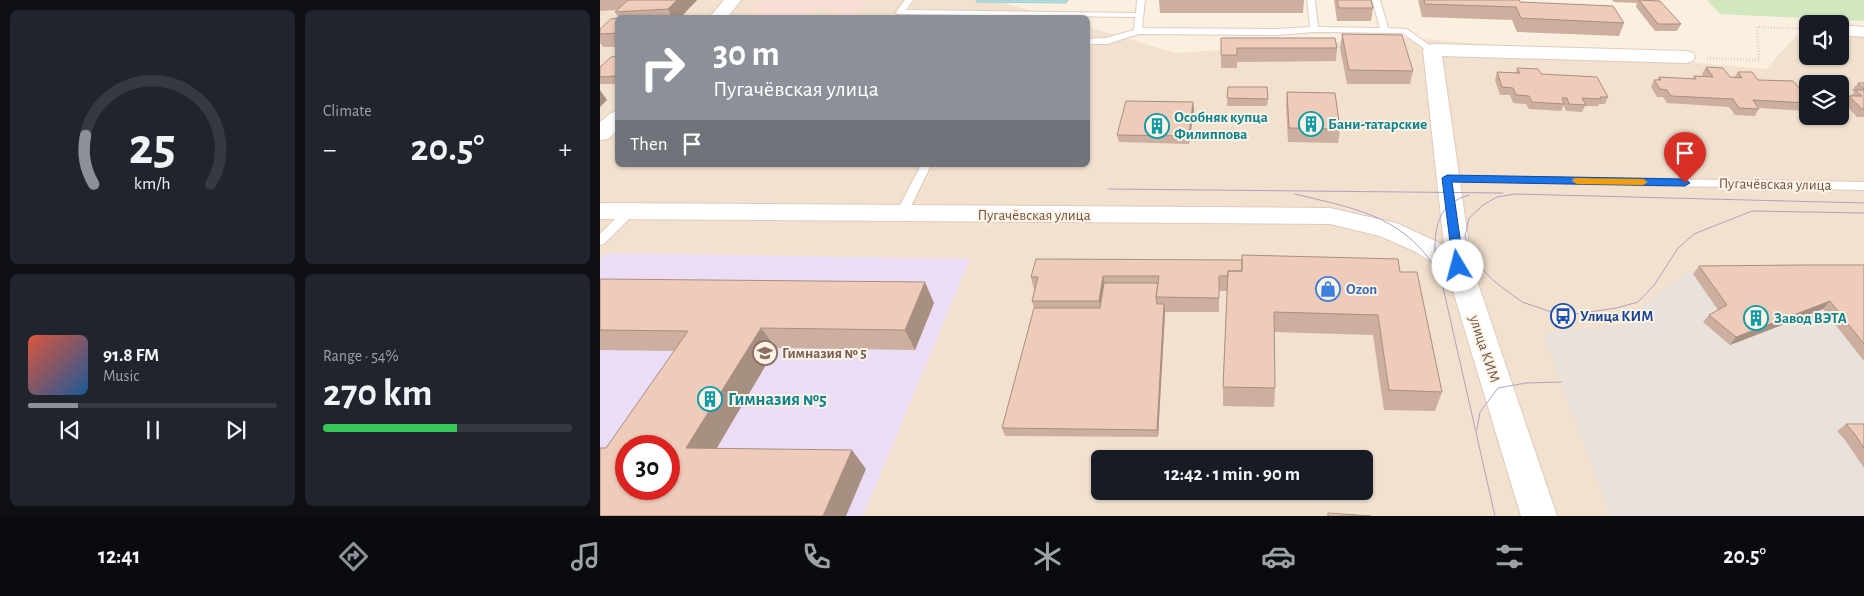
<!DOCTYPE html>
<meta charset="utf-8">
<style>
:root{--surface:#171b24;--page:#20242c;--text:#f1f3f6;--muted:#9ea1a6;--line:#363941;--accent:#8c9099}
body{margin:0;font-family:"Alegreya Sans",sans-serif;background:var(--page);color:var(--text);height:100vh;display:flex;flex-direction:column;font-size:19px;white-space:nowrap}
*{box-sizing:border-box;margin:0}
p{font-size:16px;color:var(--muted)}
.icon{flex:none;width:28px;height:28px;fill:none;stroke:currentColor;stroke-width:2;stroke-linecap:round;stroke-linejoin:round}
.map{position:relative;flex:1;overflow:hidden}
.panel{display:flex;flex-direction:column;gap:10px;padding:10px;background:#0d0f14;width:600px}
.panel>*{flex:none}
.top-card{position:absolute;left:15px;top:15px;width:475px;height:152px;border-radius:8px;box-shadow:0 1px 4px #0004;background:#8c9099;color:#fff;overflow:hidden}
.tools{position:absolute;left:1199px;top:15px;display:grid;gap:10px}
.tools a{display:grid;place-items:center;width:50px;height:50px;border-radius:8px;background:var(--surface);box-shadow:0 1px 4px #0004;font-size:25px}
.speed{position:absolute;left:15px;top:435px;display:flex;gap:10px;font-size:25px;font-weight:700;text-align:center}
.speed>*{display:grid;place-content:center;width:65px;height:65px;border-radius:50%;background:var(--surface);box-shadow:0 1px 4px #0004;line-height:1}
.speed .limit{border:8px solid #d22;background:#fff;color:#111}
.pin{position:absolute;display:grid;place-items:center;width:42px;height:42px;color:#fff;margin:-51px -21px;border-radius:50% 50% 50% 0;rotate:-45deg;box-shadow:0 0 5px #0007}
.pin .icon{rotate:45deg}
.me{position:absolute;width:55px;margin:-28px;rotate:352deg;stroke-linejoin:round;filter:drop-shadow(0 0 4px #0008)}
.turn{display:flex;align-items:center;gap:18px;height:105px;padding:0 15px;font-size:22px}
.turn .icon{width:65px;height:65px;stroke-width:2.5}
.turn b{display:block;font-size:35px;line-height:42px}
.then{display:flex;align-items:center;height:48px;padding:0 15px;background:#0003;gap:10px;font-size:19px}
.big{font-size:38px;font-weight:700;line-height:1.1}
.panel .card{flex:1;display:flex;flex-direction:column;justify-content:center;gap:8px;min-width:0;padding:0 18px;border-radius:8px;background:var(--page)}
.panel .dial{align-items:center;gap:0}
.dial svg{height:130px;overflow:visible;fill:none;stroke:var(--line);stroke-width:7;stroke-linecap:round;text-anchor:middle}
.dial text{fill:var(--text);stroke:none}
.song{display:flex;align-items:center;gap:15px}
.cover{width:60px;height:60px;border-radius:8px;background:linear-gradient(135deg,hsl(10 70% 55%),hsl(210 70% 35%))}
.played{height:5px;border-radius:2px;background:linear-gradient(90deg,var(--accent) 20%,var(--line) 20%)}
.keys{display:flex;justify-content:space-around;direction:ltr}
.heat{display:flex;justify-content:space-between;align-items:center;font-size:28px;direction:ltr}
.charge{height:8px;border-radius:4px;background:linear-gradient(90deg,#34c759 54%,var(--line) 0)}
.panel .tiles{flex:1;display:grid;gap:10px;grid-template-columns:repeat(2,1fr)}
.trip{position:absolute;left:491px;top:450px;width:282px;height:50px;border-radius:8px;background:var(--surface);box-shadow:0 1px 4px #0004;font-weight:700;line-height:50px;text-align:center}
.dock{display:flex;height:80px;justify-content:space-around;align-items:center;background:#090b0e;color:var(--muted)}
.dock .icon{width:35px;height:35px}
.dock .current{color:var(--accent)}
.dock b{font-size:22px;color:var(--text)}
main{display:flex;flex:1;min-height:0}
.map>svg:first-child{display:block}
</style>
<main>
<section class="panel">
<div class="tiles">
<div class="card dial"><svg viewBox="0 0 100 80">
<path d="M14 69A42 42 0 1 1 86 69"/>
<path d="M14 69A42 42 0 0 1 9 39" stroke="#8c9099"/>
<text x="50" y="56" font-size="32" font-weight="700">25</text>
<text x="50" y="72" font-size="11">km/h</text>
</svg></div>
<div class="card"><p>Climate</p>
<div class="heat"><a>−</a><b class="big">20.5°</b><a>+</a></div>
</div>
<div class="card">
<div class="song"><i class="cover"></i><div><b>91.8 FM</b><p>Music</p></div></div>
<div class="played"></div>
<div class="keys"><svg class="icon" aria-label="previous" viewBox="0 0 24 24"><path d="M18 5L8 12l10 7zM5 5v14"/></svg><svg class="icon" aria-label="pause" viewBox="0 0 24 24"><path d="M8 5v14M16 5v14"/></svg><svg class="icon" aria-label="next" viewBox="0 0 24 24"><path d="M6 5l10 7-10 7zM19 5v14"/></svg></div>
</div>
<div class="card"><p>Range · 54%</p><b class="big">270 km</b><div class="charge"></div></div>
</div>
</section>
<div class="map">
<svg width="1264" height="516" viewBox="0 0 1264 516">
<rect width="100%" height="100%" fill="#fbefe0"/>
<path fill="#f2e1cf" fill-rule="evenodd" d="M0 0H393L453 17 18 18V165H488V27L576 53 799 37 1166 69 1196 36 1207 35 1208 56H1240V34L1264 32V516H0ZM1208 84H1240V116H1208ZM26 446H69V489H26ZM500 459H765V491H500Z"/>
<path fill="#fbded4" d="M220 0H264L252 17H229L235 8H216L208 17H147L161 2Z"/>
<path fill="#e9e2dc" d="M1088 271H1264V516H1011L943 334 1019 325Z"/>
<path fill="#ecddf6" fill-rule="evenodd" d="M6 253 370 259 263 516H0V260ZM26 446H69V489H26Z"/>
<path fill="#d1e7c0" d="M1107 0H1264V21L1120 14Z"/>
<path fill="#b6dee2" stroke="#9dcdd4" d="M377 0H468L466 3 376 2Z"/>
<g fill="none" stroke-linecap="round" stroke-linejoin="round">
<defs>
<path id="lane" d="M305 0H313L306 10 536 13 537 0H545L542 28 677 29 710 27 707 0H715L718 27 780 28 772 0H780L788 28 807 29 836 50 829 52 802 33 714 32 677 35 539 34 507 44H488V39L506 38 534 30 535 17 297 14 296 12Z
M321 165H331L306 216H298L296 213Z
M847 176 1264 182V190L843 181 841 179Z
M30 207 34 208 36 211 34 214 4 244 0 245V234L26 208Z"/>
<path id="street" d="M124 0H141L127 18H109Z
M1240 25 1264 27V37L1240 35Z
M832 44 1086 51 1093 53 1095 57 1093 61 1086 63 842 56 872 266 957 516H921L847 271 814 251 780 236 730 224 0 219V203L730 208 796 223 844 245 823 50 825 46Z
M18 111V129L8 139 0 140V122L11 113Z"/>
</defs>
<use href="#lane" stroke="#decbbd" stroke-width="2"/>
<use href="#street" stroke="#decbbd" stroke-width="2"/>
<path stroke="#d3b09d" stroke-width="2.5" stroke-dasharray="0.5 2.5" stroke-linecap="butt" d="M1107 58 1159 60 1157 27 1208 29"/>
<use href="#lane" fill="#fff" fill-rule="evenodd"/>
<use href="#street" fill="#fff" fill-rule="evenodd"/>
<path stroke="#b1a1c2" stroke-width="1" d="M508 189 903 193
M695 194C751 208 800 214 834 266
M869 195C839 204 835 223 835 252L895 516
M1264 203 915 194 897 197 883 205 869 218 865 236 873 260 895 282 922 302 963 316 1016 308 1038 302 1055 284 1078 248 1094 234 1152 211 1264 213
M877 430 880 412 898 388 926 383 961 382"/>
</g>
<path fill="#cdaf9f" d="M0 0H97L80 18H19L15 12 17 10 0 11Z
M559 0H704L703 13H560Z
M734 0H771L773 8 771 21H737Z
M818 0H919L920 2 1024 23 1019 36 917 32 912 20 822 17Z
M1012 0H1048L1081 24 1077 31H1055L1036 7 1037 3 1014 2Z
M18 18V47H3L0 43V29Z
M742 34 813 71 810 84H747L740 48Z
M621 38 737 48 736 61 637 62V68H621Z
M18 56V84H0V67Z
M1106 67 1130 77 1134 78 1138 72 1208 98V110L1207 111 1159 108 1155 116 1135 115 1129 107 1067 103 1063 97H1057L1051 87 1054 80H1057L1059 77 1093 79 1094 76H1103L1102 74Z
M917 68 941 74 1008 97 1005 104H999L998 106H985L982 112 966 111 964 105 961 111 929 109 926 104 913 103 910 95H900L895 80 897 72 916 73Z
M1258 83H1264V117H1257L1244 103 1249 96H1251L1254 92 1252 90Z
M628 87 668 99 667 106H627Z
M687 92 740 129 738 143 688 142 686 106Z
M594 109 589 144 519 142 517 135Z
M1264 265V361L1223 309 1130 345 1103 322 1109 315 1118 310 1093 274 1099 266Z
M800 272 842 392 835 411 784 410 773 335 674 332 675 388 674 407 623 406V387L627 291H619V312H565L558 437 405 436 402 428 434 308 432 301 434 290 431 277Z
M0 279 334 303 315 350 176 348 117 448 266 469 6 448 75 351 0 350Z
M1246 424H1264V468L1245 440 1237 431Z"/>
<path fill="#a78f82" d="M77 0H97L80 18H72L68 9Z
M0 90 7 100 0 107Z
M593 102 594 109 589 144V136Z
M503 276 506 291 502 316 499 301Z
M325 282 334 303 315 350 305 330Z
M1230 301 1223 309 1130 345 1136 337Z
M564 304 565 312 558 437 557 430Z
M161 328 176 348 106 466 86 448Z
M252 450 266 469 246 516H223Z"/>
<path fill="#eeccb9" stroke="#a78f82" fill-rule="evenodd" d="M28 0H77L68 9 15 12Z
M737 0H771L773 8H739Z
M824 0H919L920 2 1013 6 1024 23 921 18 916 7 825 4Z
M1039 0 1060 1 1081 24H1058Z
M64 16 62 18H39Z
M18 18V33L0 34V29L11 19Z
M742 34 802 35 813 71 749 70Z
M621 38H735L737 48H637V55H621Z
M18 56V75L16 76 0 77V67L11 57Z
M1106 67 1123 68 1130 77 1142 78 1138 72H1152L1158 80 1193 81 1208 98V103L1153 100 1159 109 1139 108 1133 99 1071 96 1067 90 1060 89 1054 80H1061L1059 77 1096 79 1094 76 1113 77Z
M917 68 938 69 941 74 997 77 1008 97H1000L1001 99 982 98 986 105 969 104 967 98H962L964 104 932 102 929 96 916 95 913 88 902 87 897 72 920 73Z
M1258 83H1264V89Z
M628 87H667L668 99 627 98Z
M1255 90H1264V109H1262L1249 96H1262Z
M687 92 735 93 740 129 689 128Z
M526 101 593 102 589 136 517 135Z
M642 255 798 259 800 272H817L842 392 789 390 778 315 674 312 675 388 623 387 628 271H642Z
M436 259 642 260V271H628V276H619V298L556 297 559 276H503L499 301H432L438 277H431Z
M1202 265H1264V344L1230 301 1136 337 1109 315 1127 305 1099 266Z
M0 279 325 282 305 330 161 328 86 448 252 450 223 516H0V448H6L88 331 0 330ZM26 446H69V489H26Z
M504 283H558L556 297 557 304H564L557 430 402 428 434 308H500Z
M1246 424H1264V448L1254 433Z
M728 513 771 516H728Z"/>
<path fill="#1a73e8" stroke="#114b97" d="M847 175 1085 179 1090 183 1085 186 852 182 864 266 858 270 853 266 842 178Z"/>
<path fill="#f59e0b" d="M974 178 1043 179 1048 182 1043 185 977 184 972 181Z"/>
<defs>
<symbol id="building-ring" viewBox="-11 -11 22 22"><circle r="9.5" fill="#fef4e6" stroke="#0f9aa8" stroke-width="1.5"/><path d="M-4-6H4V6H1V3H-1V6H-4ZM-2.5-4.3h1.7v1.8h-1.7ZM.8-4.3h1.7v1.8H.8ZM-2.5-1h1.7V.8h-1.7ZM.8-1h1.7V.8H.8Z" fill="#0f9aa8"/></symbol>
<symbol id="shop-ring" viewBox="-11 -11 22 22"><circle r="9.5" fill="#fef4e6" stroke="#3f7fe0" stroke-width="1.5"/><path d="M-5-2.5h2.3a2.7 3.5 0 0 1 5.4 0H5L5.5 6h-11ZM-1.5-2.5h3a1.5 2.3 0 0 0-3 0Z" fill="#3f7fe0"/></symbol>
<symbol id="bus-ring" viewBox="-11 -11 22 22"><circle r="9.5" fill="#fef4e6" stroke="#1a4fb4" stroke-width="1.5"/><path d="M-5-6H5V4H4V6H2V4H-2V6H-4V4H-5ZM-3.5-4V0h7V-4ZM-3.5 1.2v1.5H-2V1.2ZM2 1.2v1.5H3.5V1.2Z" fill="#1a4fb4"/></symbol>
<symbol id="school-ring" viewBox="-11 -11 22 22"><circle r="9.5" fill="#fef4e6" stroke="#8d6e63" stroke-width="1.5"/><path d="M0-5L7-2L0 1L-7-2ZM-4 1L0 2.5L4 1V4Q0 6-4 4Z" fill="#8d6e63"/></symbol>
</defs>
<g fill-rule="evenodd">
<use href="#building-ring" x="697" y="110" width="28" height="28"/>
<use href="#building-ring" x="543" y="112" width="28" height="28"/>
<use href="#shop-ring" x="714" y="275" width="28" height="28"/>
<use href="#bus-ring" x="949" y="302" width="28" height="28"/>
<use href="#building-ring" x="1142" y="304" width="28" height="28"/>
<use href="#school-ring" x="151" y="339" width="28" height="28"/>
<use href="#building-ring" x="96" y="385" width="28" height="28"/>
</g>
<g text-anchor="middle" stroke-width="4" stroke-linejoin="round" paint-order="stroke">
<g font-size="15" font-weight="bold" fill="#0d838f" stroke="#fef4e6" text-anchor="start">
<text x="574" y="122">Особняк купца<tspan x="574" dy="17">Филиппова</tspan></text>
<text x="728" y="129">Бани-татарские</text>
<text x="1174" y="323">Завод ВЭТА</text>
</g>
<g font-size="15" fill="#705549" stroke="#fef4e6">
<text transform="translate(1175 184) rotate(1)" y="5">Пугачёвская улица</text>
<text x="434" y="220">Пугачёвская улица</text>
<text transform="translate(885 349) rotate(72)" y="5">улица КИМ</text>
</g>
<g font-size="15" font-weight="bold" fill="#366cbe" stroke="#fef4e6" text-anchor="start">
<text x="746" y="294">Ozon</text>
</g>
<g font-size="15" font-weight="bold" fill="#164399" stroke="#fef4e6" text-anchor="start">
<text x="980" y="321">Улица КИМ</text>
</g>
<g font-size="15" font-weight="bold" fill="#785e54" stroke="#fef4e6" text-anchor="start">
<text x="182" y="358">Гимназия № 5</text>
</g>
<g font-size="18" font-weight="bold" fill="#0d838f" stroke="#fef4e6" text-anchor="start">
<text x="128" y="405">Гимназия №5</text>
</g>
</g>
</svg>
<div class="tools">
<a><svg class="icon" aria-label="sound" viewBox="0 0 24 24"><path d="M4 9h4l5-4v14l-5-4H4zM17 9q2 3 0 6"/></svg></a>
<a><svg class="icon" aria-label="layers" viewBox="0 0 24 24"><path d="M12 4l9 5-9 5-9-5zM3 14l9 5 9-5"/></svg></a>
</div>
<div class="speed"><div class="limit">30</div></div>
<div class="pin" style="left:1085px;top:183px;background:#d93025"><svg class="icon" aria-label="arrive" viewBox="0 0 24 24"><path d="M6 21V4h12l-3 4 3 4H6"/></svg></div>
<svg class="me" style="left:858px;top:266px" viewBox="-20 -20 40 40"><circle r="19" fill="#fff"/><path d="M0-13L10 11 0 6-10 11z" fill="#1a73e8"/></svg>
<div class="trip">12:42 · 1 min · 90 m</div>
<div class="top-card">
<div class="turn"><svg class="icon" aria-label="right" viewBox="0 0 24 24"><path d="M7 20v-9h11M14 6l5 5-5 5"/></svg><div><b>30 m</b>Пугачёвская улица</div></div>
<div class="then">Then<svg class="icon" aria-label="arrive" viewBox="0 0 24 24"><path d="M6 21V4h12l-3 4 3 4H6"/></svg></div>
</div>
</div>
</main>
<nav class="dock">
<b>12:41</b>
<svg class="icon current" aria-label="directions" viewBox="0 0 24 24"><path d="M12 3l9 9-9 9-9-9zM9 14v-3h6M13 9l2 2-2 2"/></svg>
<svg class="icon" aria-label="music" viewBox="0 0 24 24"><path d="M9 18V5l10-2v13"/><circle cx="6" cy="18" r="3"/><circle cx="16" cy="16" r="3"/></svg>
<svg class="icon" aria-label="phone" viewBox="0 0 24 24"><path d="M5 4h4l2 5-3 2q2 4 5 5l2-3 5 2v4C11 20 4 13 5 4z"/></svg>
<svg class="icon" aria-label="climate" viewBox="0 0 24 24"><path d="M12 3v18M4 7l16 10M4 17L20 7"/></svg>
<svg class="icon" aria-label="car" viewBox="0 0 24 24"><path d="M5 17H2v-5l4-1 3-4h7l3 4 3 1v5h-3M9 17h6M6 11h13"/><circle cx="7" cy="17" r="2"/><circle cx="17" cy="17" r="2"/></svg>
<svg class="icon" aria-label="filters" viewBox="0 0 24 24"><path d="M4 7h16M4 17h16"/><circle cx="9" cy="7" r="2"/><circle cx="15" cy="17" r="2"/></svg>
<b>20.5°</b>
</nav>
